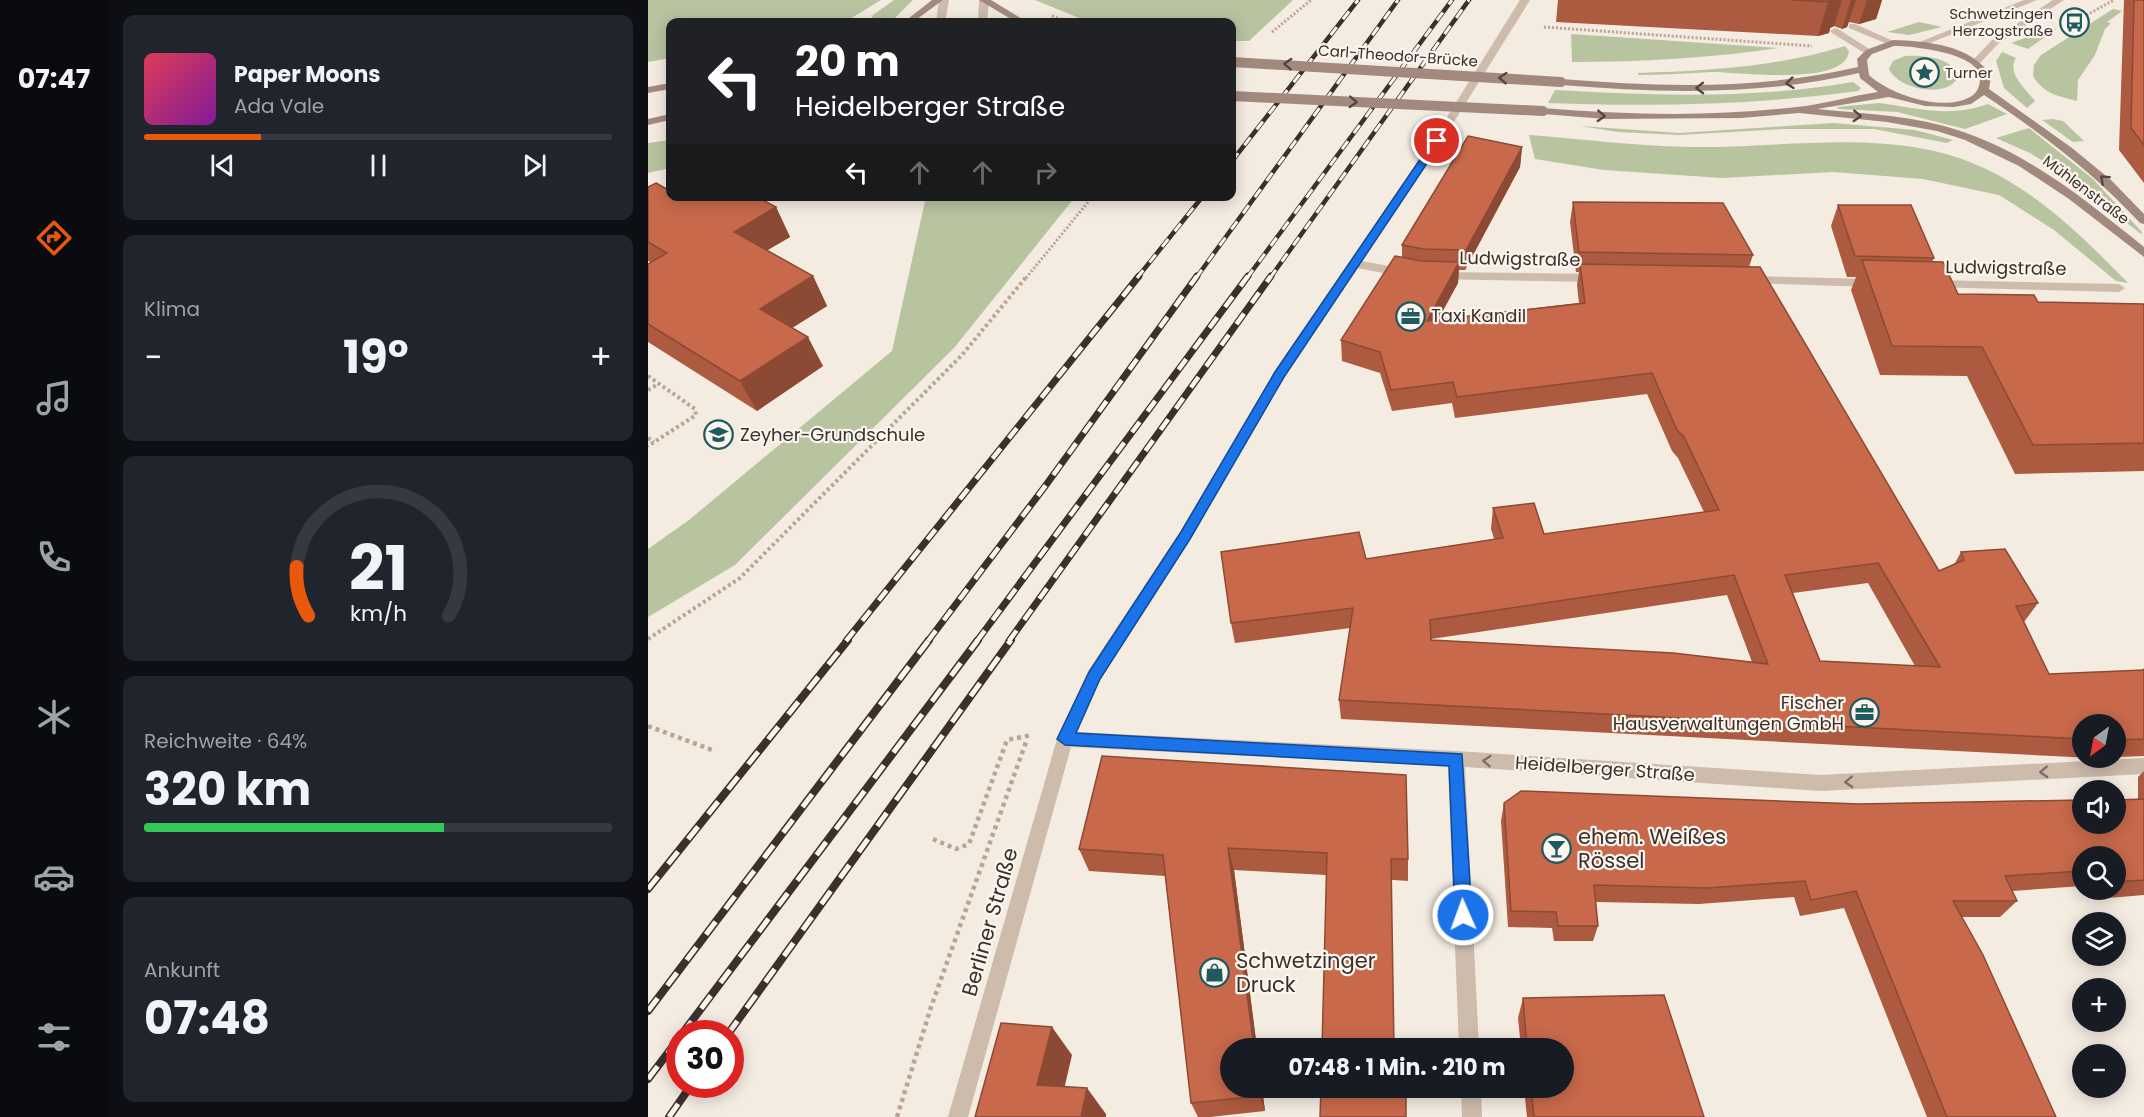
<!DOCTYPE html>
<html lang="de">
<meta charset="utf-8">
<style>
:root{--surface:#171b24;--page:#20242c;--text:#f1f3f6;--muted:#9ea1a6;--line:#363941;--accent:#ea580c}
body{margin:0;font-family:Poppins,sans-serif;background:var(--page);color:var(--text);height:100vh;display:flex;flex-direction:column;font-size:22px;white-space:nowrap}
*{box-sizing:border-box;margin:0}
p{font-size:20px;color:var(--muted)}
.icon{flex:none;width:33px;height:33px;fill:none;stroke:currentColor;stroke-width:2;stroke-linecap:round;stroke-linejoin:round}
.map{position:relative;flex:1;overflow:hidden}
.side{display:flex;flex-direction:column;gap:15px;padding:15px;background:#0d0f14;width:540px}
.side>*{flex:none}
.banner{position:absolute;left:18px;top:18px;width:570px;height:183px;border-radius:12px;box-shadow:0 3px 15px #0003;background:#202124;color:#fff;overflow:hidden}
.needle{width:39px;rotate:212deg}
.controls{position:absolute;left:1424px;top:714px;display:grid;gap:12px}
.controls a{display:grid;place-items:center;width:54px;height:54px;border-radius:50%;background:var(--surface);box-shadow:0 3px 15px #0003;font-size:30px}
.speed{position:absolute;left:18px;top:1020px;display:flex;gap:12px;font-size:30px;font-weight:700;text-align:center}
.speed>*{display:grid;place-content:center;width:78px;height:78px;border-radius:50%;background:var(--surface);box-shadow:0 3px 15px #0003;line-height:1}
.speed .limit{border:9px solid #d22;background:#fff;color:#111}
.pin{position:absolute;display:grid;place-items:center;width:51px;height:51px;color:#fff;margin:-26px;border:3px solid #fff;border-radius:50%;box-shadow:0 2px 6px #0007}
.me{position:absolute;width:66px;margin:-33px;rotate:358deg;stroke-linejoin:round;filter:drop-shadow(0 0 4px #0008)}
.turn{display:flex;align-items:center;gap:21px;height:126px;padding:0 30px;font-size:27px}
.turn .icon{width:78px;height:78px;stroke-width:2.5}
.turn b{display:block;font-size:42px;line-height:51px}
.lanes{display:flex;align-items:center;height:57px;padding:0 30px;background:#0003;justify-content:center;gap:30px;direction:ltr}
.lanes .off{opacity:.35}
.big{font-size:45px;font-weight:700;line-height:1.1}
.side .tile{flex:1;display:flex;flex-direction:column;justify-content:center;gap:9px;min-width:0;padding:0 21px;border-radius:12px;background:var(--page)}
.side .dial{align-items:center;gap:0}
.dial svg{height:156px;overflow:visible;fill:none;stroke:var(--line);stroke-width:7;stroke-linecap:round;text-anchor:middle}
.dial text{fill:var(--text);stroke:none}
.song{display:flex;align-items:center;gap:18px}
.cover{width:72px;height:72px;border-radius:9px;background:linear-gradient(135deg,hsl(350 70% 55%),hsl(290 70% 35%))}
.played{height:6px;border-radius:3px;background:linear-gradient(90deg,var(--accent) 25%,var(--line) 25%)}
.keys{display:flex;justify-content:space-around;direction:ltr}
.heat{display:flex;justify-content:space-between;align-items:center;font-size:33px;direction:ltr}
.charge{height:9px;border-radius:4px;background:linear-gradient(90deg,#34c759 64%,var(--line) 0)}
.trip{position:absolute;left:572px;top:1038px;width:354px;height:60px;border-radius:30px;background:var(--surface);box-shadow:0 3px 15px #0003;font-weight:700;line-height:60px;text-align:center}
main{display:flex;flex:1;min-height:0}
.tab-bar{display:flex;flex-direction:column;width:108px;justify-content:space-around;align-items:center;background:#090b0e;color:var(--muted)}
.tab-bar .icon{width:42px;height:42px}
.tab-bar .active{color:var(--accent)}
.tab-bar b{font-size:27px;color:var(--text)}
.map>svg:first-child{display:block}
</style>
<main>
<nav class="tab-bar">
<b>07:47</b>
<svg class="icon active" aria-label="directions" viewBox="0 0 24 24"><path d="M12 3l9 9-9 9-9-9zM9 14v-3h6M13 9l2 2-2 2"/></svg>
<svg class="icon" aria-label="music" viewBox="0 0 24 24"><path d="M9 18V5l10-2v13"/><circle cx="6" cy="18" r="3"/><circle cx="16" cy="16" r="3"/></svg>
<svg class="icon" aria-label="phone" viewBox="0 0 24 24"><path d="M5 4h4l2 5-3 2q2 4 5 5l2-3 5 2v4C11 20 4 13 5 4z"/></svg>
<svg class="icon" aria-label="climate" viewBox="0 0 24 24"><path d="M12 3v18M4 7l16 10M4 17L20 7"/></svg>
<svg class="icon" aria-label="car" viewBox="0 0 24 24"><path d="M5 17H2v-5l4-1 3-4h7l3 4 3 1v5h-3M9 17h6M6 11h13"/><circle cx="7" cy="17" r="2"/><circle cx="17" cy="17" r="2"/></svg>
<svg class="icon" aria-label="filters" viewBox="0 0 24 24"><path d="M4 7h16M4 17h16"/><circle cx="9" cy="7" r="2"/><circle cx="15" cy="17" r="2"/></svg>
</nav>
<section class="side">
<div class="tile">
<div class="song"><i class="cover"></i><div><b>Paper Moons</b><p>Ada Vale</p></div></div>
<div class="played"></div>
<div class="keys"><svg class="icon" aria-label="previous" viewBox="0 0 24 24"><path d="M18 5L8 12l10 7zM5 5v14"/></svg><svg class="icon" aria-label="pause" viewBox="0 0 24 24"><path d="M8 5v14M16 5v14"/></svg><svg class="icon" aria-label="next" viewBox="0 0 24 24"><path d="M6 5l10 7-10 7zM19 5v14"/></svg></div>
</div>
<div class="tile"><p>Klima</p>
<div class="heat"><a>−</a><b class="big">19°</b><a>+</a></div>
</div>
<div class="tile dial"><svg viewBox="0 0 100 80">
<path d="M14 69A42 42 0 1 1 86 69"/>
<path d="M14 69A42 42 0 0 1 8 44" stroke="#ea580c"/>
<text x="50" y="56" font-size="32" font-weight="700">21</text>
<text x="50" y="72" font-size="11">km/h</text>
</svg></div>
<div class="tile"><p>Reichweite · 64%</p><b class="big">320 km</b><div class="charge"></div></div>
<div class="tile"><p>Ankunft</p><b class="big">07:48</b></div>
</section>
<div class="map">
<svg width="1496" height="1117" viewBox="0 0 1496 1117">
<rect width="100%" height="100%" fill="#f4ebe1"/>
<path fill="#b8c4a0" d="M0 0H233L197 22H22V58L0 62Z
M246 0H265L243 22 223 21 225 15Z
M387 0H645L601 41H584V22H441Z
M1465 9 1474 11 1459 22 1463 23 1457 29 1447 55 1430 80 1429 101C1410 96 1396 94 1385 76L1386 65 1393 55Z
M1271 22 1294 27 1261 35 1239 32Z
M1404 28 1408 29 1380 49 1363 43Z
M923 34 1131 48C1062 58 994 62 924 62Z
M1197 46 1201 51C1198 87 1089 72 1064 72 1039 73 1015 75 990 75V73C1060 71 1129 67 1197 46Z
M1354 52 1368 58C1358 73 1378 89 1387 101L1379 108 1356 88 1348 61Z
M1257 56C1274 55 1307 57 1310 78 1297 99 1250 89 1241 69L1245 61Z
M1205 82 1213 88 1210 91C1107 105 1005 107 900 103L907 90C1006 96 1107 99 1205 82Z
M1231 103C1269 108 1302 118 1340 104L1359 114 1317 129 1249 112 1191 109 1189 107Z
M1405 119 1415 121 1436 141 1425 142 1394 120Z
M1186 123 1267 130 1305 140 1299 143 1226 129H1136L1031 135 970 132 932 126 1031 133Z
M1381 128 1445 179 1494 232 1493 234 1417 175 1382 153 1348 138Z
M881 135C934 139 988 146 1040 147 1138 149 1247 125 1338 169 1393 195 1438 240 1480 283L1468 281 1406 230 1351 195 1275 179 1185 172 1074 178 956 170 887 159Z
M22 140V168L0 173V143Z
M350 197H427L306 348 87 565 0 617V549L41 520 244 351 277 201 348 200Z"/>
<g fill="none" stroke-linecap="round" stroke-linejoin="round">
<path stroke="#b9a596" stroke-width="3" stroke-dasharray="2 2" stroke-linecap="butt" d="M404 16 420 22
M1435 17 1466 0
M896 27 1164 46
M624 32 663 0
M378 278 445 196"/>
<path stroke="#b9a596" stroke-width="4" stroke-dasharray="3 3" stroke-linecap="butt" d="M0 376 47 409 48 415 0 446
M0 390 10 384
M0 438 6 442
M0 639 92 578 314 355 379 276"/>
<path stroke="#b9a596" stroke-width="4.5" stroke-dasharray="4 4" stroke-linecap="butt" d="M0 726 67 751
M285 839 308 849 321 844 359 740 384 735
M249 1117 283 1007 378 742"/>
<path fill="#cdbbac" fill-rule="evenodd" d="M1201 24H1207L1250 43 1242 45 1201 28Z
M1187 28 1190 29 1226 52 1218 54 1184 33 1182 31Z"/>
<path fill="#cdbbac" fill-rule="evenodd" d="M872 0H882L794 141 714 261 757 269 763 273 757 277 709 268 636 377 542 540 452 680 429 732 808 751 1173 775 1496 758V774L1173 791 817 767 831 1048H811L800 766 423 747 320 1117H300L409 739 440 671 532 532 626 372 784 141Z
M790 272 949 274 955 278 949 282 786 279V273Z
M1102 276 1225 279 1231 283 1225 287 1098 283V277Z
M1285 280 1471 284 1477 288 1471 292 1281 287V281Z
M813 1088H833L834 1117H814Z"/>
<path fill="#cdbbac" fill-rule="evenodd" d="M291 0H301L297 22H288Z
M331 0H341L339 22H330Z
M1376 0H1389L1277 45 1269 43Z
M1405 0H1416L1350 44 1330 65H1324V61L1344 40Z"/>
<path fill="#a18a7d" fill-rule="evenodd" d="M284 0H295L265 22H256Z
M331 0H343L379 22H368Z
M1245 40C1279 41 1324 45 1343 76L1341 89 1424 148 1463 180 1496 214V224L1492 223C1446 173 1393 133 1336 95L1323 104 1306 107 1277 106 1241 97 1169 109C1210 113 1252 115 1292 125 1371 145 1434 197 1496 247V257L1421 199 1371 166 1317 140 1289 131 1239 122 1151 113 1093 118 958 119 895 114 890 111 895 108C979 115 1065 117 1149 107 1176 104 1203 96 1230 92L1212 78 1211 73C1112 96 1014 93 913 85L908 82 913 79C1013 87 1111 90 1210 67L1209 59 1218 50ZM1246 46C1265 46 1332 53 1332 78 1332 85 1330 91 1325 95 1299 114 1242 95 1221 75L1219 60 1224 54Z
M22 83V89L0 93V87Z
M22 114V120L0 125V119Z"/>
<defs>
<path id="rail-far2" d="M584 161 710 0
M489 278 555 196
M548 278 750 0
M599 278 804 0
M622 278 821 0"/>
<path id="rail-far1" d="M198 641 491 276
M280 641 398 485 549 276
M329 641 600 276
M361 641 623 276"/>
<path id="rail" d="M0 889 200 640
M0 1011 281 640
M34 1034 330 640
M80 1034 363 640
M0 1079 32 1037
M21 1117 44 1084"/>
</defs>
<use href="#rail-far2" stroke="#3b302b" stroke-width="4.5"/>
<use href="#rail-far1" stroke="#3b302b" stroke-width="7"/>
<use href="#rail" stroke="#3b302b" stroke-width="8"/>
<use href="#rail-far2" stroke="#fbf5ee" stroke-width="3" stroke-dasharray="10" stroke-linecap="butt"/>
<use href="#rail-far1" stroke="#fbf5ee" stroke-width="4.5" stroke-dasharray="13" stroke-linecap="butt"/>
<use href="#rail" stroke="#fbf5ee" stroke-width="5" stroke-dasharray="16" stroke-linecap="butt"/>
<path stroke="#a18a7d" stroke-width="10" d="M584 62 913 82
M584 96 895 111"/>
</g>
<path fill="#ac5a40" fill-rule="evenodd" d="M910 0H1234L1228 19 1211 24 1201 22 1199 27 1194 29 1186 26 1182 28 1181 33 1170 36 908 22Z
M1476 0H1496V183L1471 150Z
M874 147 872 167 817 270H811L810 283 790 319 931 303 929 285 931 272H928L922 222 925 202 1105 255 1101 267 1291 571 1306 565 1313 552 1390 603 1376 622 1401 674 1494 670 1496 668V756L1444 758 693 719 691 700 702 628 587 643 583 623 718 559 846 539 843 529 845 508 896 534 1056 512 1030 458 1024 451 999 394 807 418 804 403 744 411 732 373 694 361 693 340 754 257V245ZM1220 583 1267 666 1172 661 1145 593ZM1079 595 1104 662 783 640V639ZM1434 724H1467V758H1434Z
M0 187 22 196 128 207 142 237 119 250 165 276 179 306 144 328 175 366 109 411 0 342V264L3 262 0 261Z
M1190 205 1286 258 1284 262 1310 294 1390 302 1496 304V471L1367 474 1319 376 1232 375 1203 290 1208 277H1199L1183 226Z
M454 756 760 859V881L678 875 586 870 609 1048H582L614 1088 617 1111 562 1117H550L543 1103 517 876 441 871 431 849Z
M1496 771V895L1448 899 1443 890H1467V856H1434V886L1364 891 1369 901 1352 917H1314L1408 1117H1279L1196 908 1152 916 1146 897 1051 904 948 902 950 926 945 941H906L904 928 860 927 853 821 856 803 1211 804 1490 800V777Z
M875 998 1056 1117H879L876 1088H915V1048H873L870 1018Z"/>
<path fill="#8c4a34" d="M1186 0H1194L1186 26 1182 28 1181 33 1170 36 1180 2Z
M1203 0H1208L1199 27 1194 29Z
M1219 0H1234L1228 19 1211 24Z
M874 147 872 167 817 270 818 250Z
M128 207 142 237 101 261 86 232Z
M811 262 810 283 778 342 779 321Z
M165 276 179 306 128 338 112 309Z
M160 337 175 366 109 411 92 381Z
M580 848 586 870 609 1048H606Z
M404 1027 424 1055 411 1111 389 1085Z
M439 1088 458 1114V1117H433Z
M611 1088H614L617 1111 612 1096Z"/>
<path fill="#c8694b" stroke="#8c4a34" stroke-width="1.5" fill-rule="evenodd" d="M1144 0H1186L1180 2Z
M1486 0H1496V145L1483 128Z
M820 136 874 147 818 250 775 249 754 245Z
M8 183 22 191V196H107L128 207 86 232 165 276 112 309 160 337 92 381 0 324V264L19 253 0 242V187Z
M925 202 1075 203 1105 255 931 252Z
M1190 205H1263L1286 258 1207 256Z
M747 256 774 261 811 262 779 321 937 303 932 264 1112 267 1291 571 1316 560 1313 552 1357 549 1390 603 1368 606 1401 674 1496 670V739L1467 740V724H1434V739L691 700 705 608 583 623 573 552 711 532 718 559 855 538 845 508 886 503 896 534 1071 510 1036 437 1029 430 1004 373 809 397 805 382 743 390 732 352 693 340ZM1230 563 1292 667 1172 661 1137 575ZM1086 575 1120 664 1025 653 783 640 782 620Z
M1214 260 1295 262 1310 294 1386 295 1390 302 1496 304V443L1385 445 1334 347 1244 346Z
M454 756 758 775 760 859H743L746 1048H674L679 853 580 848 606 1048H582V1088H611L612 1096 543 1103 515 855 431 849Z
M873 791 1211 804 1434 800V824H1467V800L1496 799V880L1467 882V856H1434V871L1357 876 1369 901H1305L1335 955 1408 1117H1299L1208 891 1163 900 1157 881 1059 888 946 885 950 926H910L908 912 863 911 856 803Z
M1016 995 1056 1117H886L883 1088H915V1048H879L875 998Z
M353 1023 404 1027 389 1085 439 1088 433 1117H327Z
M673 1088H758V1117H672Z"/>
<defs><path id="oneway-chevron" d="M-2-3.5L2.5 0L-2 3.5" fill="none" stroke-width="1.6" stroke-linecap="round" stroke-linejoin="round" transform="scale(1.5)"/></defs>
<g stroke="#544640">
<use href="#oneway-chevron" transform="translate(640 64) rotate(-177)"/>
<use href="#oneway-chevron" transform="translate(855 78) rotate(-176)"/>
<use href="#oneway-chevron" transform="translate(1142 83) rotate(174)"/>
<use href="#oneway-chevron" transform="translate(1052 88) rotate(179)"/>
<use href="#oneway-chevron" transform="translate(705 102) rotate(3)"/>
<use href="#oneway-chevron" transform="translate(953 116) rotate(3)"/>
<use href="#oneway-chevron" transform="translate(1209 116) rotate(3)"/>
<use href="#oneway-chevron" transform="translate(1456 179) rotate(-138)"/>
</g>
<g stroke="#7d6f65">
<use href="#oneway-chevron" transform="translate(839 761) rotate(-176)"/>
<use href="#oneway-chevron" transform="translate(1396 772) rotate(177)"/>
<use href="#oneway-chevron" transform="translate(1201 782) rotate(177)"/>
</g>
<path fill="#1a73e8" stroke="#114b97" stroke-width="1.5" d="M789 138 794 141 636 377 542 539 452 679 428 733 814 754 824 915 821 921 815 923 809 921 807 915 801 766 417 745 409 739 441 672 533 532 627 372 786 139Z"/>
<defs>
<symbol id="bus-ring" viewBox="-11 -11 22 22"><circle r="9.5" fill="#fbf5ee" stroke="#1f5a5e" stroke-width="1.5"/><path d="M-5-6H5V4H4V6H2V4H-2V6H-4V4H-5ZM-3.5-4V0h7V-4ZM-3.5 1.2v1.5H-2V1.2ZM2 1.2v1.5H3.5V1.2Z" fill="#1f5a5e"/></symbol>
<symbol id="sight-ring" viewBox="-11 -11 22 22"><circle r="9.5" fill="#fbf5ee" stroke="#1f5a5e" stroke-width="1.5"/><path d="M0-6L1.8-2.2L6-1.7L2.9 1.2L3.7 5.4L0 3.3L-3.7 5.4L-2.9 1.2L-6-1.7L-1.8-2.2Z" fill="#1f5a5e"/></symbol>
<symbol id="office-ring" viewBox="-11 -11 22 22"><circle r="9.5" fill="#fbf5ee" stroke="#1f5a5e" stroke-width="1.5"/><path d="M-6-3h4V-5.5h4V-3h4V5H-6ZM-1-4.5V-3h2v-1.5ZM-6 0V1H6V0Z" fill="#1f5a5e"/></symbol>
<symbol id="school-ring" viewBox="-11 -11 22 22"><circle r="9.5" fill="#fbf5ee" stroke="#1f5a5e" stroke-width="1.5"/><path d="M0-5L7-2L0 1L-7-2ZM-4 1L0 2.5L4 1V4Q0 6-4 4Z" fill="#1f5a5e"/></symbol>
<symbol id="bar-ring" viewBox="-11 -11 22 22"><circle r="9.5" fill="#fbf5ee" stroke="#1f5a5e" stroke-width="1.5"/><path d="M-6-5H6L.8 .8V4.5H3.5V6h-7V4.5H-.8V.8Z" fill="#1f5a5e"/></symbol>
<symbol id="shop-ring" viewBox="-11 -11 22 22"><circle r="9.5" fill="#fbf5ee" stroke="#1f5a5e" stroke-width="1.5"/><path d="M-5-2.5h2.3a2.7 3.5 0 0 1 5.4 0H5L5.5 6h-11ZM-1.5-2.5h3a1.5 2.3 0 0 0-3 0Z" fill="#1f5a5e"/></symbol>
</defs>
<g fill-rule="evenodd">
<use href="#bus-ring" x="1410" y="6" width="33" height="33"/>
<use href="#sight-ring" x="1260" y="56" width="33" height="33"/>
<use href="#office-ring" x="746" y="300" width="33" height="33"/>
<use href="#school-ring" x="54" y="418" width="33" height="33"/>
<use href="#office-ring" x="1200" y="696" width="33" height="33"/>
<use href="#bar-ring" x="892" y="832" width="33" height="33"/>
<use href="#shop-ring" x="550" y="956" width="33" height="33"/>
</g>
<g text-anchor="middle" stroke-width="4.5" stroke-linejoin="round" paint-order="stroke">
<g font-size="15" fill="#3b302b" stroke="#fbf5ee" text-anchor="end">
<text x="1405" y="19">Schwetzingen<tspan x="1405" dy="17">Herzogstraße</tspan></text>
<text x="1297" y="78" text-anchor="start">Turner</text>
</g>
<g font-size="15" fill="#3b302b" stroke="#fbf5ee">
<text transform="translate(750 56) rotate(4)" y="5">Carl-Theodor-Brücke</text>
<text transform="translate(1438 190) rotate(37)" y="5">Mühlenstraße</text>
</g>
<g font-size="18" fill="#3b302b" stroke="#fbf5ee">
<text transform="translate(872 259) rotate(1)" y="6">Ludwigstraße</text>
<text transform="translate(1358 268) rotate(1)" y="6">Ludwigstraße</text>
<text transform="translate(957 769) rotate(4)" y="6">Heidelberger Straße</text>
</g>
<g font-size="18" fill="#3b302b" stroke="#fbf5ee" text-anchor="start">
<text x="783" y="322">Taxi Kandil</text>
<text x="92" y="441">Zeyher-Grundschule</text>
<text x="1196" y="709" text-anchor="end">Fischer<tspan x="1196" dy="21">Hausverwaltungen GmbH</tspan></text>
</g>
<g font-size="21" fill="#3b302b" stroke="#fbf5ee" text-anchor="start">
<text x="930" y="844">ehem. Weißes<tspan x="930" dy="24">Rössel</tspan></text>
<text x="588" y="968">Schwetzinger<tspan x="588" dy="24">Druck</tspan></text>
</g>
<g font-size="21" fill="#3b302b" stroke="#fbf5ee">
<text transform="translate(342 922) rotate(-74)" y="7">Berliner Straße</text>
</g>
</g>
</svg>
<div class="controls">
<a><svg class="needle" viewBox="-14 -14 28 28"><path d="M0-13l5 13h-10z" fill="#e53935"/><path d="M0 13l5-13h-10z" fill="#9ea1a6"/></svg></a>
<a><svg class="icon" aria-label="sound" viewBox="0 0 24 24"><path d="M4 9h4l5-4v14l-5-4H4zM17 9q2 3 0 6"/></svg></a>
<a><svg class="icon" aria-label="search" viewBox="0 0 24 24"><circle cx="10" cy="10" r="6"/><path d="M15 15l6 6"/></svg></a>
<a><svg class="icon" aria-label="layers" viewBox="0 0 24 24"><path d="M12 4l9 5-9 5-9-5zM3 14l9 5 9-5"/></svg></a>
<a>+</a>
<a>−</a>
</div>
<div class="speed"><div class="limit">30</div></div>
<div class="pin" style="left:789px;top:141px;background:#d93025"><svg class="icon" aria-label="arrive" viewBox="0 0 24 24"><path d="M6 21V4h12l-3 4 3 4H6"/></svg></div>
<svg class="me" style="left:815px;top:915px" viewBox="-20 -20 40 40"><circle r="17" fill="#1a73e8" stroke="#fff" stroke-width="3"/><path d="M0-11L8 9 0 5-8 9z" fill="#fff"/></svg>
<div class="trip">07:48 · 1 Min. · 210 m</div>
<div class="banner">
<div class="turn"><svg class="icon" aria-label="left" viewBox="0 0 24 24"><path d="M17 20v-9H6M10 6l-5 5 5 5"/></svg><div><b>20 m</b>Heidelberger Straße</div></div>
<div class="lanes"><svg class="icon" aria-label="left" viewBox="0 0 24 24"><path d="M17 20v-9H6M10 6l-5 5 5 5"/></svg><svg class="icon off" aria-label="ahead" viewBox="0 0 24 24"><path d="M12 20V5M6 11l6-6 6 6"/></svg><svg class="icon off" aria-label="ahead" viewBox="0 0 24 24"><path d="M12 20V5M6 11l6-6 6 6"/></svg><svg class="icon off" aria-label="right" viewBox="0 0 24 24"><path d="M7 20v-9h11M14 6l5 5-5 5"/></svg></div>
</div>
</div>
</main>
